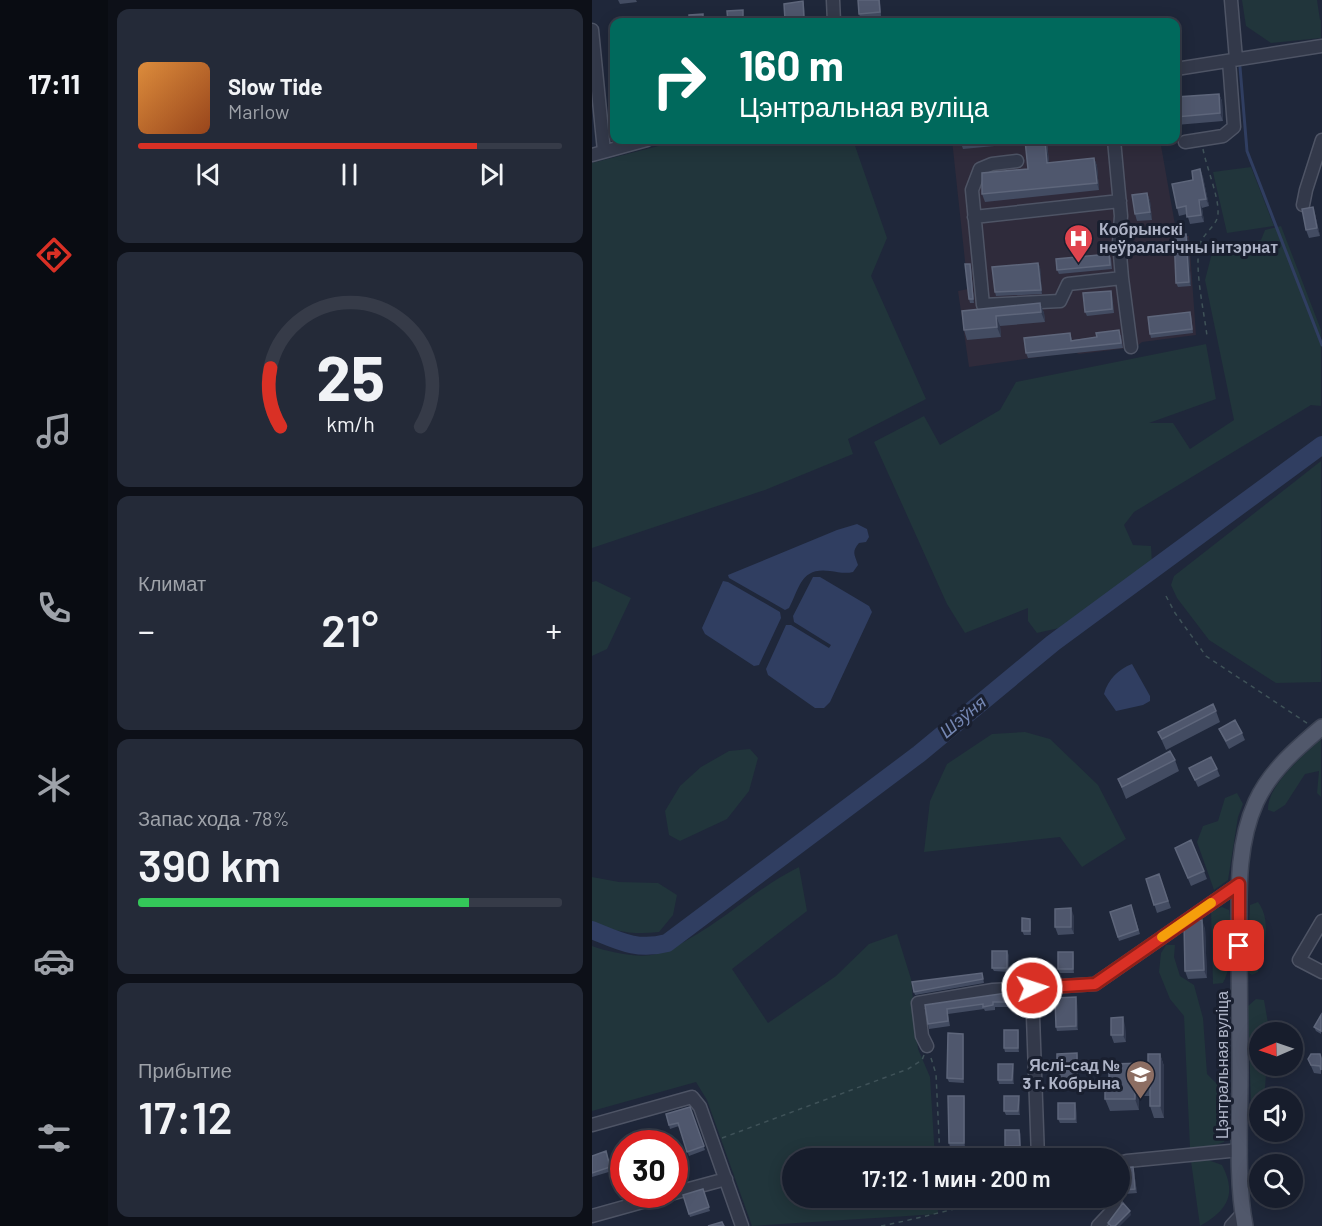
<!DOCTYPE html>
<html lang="ru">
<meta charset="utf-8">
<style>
:root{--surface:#171d2c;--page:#242a38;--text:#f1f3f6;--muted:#9ea2a9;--line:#363b48;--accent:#d93025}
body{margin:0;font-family:Barlow,sans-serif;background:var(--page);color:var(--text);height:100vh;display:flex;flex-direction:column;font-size:22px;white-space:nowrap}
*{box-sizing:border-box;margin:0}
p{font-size:20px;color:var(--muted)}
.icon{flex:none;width:33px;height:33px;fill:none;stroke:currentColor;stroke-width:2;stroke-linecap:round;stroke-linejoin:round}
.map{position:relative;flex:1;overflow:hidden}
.panel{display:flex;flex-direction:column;gap:9px;padding:9px;background:#0d1018;width:484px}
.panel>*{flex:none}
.banner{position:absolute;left:18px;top:18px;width:570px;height:126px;border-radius:12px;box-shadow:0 3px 15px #0003,0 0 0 2px var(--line);background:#00695c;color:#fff;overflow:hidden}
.needle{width:39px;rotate:268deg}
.buttons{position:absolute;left:657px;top:1022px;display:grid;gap:12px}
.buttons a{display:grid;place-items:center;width:54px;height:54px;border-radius:50%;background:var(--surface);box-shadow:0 3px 15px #0003,0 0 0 2px var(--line);font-size:30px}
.speed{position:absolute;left:18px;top:1130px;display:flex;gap:12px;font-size:30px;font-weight:700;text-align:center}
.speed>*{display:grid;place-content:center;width:78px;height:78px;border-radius:50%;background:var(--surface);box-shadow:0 3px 15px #0003,0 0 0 2px var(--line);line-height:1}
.speed .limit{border:9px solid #d22;background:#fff;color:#111}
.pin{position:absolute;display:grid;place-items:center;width:51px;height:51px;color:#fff;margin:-26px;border-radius:12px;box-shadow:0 3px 9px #0006}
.me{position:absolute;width:66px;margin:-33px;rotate:86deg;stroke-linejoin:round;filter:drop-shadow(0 0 4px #0008)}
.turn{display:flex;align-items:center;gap:21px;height:126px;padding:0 30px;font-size:27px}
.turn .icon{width:78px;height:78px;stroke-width:2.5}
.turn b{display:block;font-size:42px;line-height:51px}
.big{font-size:45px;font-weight:600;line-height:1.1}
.panel .card{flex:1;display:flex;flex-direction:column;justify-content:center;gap:9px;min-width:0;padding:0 21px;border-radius:12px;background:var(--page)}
.panel .dial{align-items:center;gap:0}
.dial svg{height:156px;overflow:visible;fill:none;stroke:var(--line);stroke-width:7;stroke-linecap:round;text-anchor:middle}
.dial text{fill:var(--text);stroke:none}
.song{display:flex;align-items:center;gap:18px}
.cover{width:72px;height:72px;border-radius:9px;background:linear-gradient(135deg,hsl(30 70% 55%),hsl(20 70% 35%))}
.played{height:6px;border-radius:3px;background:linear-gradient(90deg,var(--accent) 80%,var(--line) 80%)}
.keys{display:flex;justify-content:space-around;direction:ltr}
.heat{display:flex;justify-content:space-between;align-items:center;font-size:33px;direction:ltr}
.charge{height:9px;border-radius:4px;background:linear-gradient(90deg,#34c759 78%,var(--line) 0)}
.trip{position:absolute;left:190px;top:1148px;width:348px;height:60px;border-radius:30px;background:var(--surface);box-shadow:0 3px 15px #0003,0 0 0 2px var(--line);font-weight:600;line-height:60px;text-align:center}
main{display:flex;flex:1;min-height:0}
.menu{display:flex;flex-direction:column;width:108px;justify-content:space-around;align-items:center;background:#090c12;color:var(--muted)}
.menu .icon{width:42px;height:42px}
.menu .on{color:var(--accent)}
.menu b{font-size:27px;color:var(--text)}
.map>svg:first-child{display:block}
</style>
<main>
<nav class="menu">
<b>17:11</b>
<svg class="icon on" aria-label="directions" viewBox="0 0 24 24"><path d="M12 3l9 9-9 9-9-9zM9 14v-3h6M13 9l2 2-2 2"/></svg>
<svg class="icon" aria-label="music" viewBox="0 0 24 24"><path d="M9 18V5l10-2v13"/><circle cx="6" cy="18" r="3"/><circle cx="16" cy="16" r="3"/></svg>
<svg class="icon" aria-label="phone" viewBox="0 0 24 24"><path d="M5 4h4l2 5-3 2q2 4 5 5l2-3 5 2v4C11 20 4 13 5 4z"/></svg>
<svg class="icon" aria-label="climate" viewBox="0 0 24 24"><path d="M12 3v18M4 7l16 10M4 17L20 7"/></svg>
<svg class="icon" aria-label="car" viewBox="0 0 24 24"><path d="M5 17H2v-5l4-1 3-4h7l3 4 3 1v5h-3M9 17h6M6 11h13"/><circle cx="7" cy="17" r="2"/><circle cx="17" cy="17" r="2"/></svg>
<svg class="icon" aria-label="filters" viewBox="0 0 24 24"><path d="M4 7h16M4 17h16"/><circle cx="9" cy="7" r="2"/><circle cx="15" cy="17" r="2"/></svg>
</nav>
<section class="panel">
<div class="card">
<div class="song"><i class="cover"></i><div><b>Slow Tide</b><p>Marlow</p></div></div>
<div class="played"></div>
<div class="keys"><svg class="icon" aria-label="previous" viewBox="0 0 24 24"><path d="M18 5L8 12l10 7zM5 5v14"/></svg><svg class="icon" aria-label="pause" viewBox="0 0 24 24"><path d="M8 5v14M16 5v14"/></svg><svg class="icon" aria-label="next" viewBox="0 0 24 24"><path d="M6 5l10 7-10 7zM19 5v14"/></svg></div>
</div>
<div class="card dial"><svg viewBox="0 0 100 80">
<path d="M14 69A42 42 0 1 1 86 69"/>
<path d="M14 69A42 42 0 0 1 9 39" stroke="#d93025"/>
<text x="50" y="56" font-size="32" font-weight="700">25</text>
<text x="50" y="72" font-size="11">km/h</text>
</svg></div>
<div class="card"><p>Климат</p>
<div class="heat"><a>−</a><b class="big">21°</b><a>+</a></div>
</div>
<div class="card"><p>Запас хода · 78%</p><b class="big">390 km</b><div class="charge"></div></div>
<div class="card"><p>Прибытие</p><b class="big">17:12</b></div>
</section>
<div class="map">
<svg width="730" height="1226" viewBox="0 0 730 1226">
<rect width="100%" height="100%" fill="#1f273a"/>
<path fill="#2f2b3b" d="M360 140H568L585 236H597L604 335 550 342 544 347 487 354 482 352 377 367 366 291 376 289Z"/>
<path fill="#21353b" d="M650 0H725L728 20H729V38L679 43 654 26Z
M90 140H261L295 238 279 276 334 399 256 439 261 454 173 490 0 548V163Z
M659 167 682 226 635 233 621 172Z
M689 226 729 330V406L719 405 542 512 532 525 541 545 559 546 560 563 467 628 445 633 436 621V608L373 633 355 604 282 442 332 416 348 445 408 410 424 382 614 344 624 399 557 423H581L598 449 642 420 613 280 621 249 669 240 673 230Z
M729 461V682L684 683 617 640 585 598 579 585 582 576Z
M4 581 39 598 15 649 0 656V582Z
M433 732 458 739 506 785 534 839 490 867 468 837 332 852 338 801 355 764 400 734Z
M729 739V797L725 793 727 771 713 774 693 805 682 812 676 810C675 785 712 755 729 739Z
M158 749 166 758 157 791 135 819 88 841 77 835 73 811 88 786 109 767 137 751Z
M645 793 651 804 646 817 636 880 622 890 605 842 611 826 626 821 633 798Z
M207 867 215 911 140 969 176 1023 244 976 277 944 305 934 319 979 326 1049 338 1077 343 1158H201V1197H345L346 1214 160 1226 115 1100 104 1082 0 1111V946C16 952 48 959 64 954 114 938 158 891 207 867Z
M0 877 27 882 66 883 85 895 81 915 67 932C42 935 23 932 0 922Z
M666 902C681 923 671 948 666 972L660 975 655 972 658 905Z
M630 907 637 910C640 933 642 962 631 983L621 984 619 910Z
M574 945H583L582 957 588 976 602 985 611 1018 615 1074 632 1091 636 1111V1131L632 1142 621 1146 598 1148 592 1016 578 999 567 972 569 953Z
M664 999 672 1000 677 1029V1032H668V1065H675L672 1098H668L667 1113 664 1115 661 1114 659 1106 656 1006Z
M616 1160 630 1165C645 1194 636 1210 608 1226L599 1161Z"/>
<path fill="#303e61" d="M265 524 275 529 277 537 274 542 267 543C259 552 263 555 266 565L261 572C253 574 246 572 238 571 209 567 208 587 197 608L193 610 137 578 136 575 245 530Z
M221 577H228L277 606 280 612 238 702 232 708H223L176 675 174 669 194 625H199L237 648 239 645 202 622 201 616Z
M131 581 136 582 188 612 189 618 167 665 162 666 113 634 110 628Z
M540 664 558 696V701L551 705 524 711 512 694C516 679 527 669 540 664Z"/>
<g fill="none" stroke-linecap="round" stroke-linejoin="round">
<path stroke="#303e61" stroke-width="3" d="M648 67 655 151 730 345"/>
<path stroke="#303e61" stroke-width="18" d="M0 930C27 941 45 951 75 943L327 754 461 643 730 445"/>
<defs>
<path id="minor" d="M241 0 242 22
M639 0 644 59
M0 30 12 151
M584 69 730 46
M593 142 631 136 642 127 637 61
M0 155 55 140
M425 161 400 164 388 169 380 190 391 305 468 301 476 284 530 278 527 243 529 216 522 140
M711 205 714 190 730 140
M382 217 528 201
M530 278 539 347
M730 921 707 960 730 972
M335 1046 330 1036 326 1003 401 990 440 988
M0 1125 100 1097 108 1107 150 1226
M446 1158 440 988 503 984 647 884
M528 1163 535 1161 648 1150
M82 1193 134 1179
M0 1216 79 1194
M506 1226 521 1210 524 1197
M639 1226 650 1214"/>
<path id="major" d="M653 1226C644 1180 648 1120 648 1072 648 1029 647 987 647 945 647 897 644 846 664 802 678 771 705 748 730 727"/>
</defs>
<use href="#minor" stroke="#4e5465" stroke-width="15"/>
<use href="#major" stroke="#3c4354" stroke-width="18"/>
<path stroke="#3f5258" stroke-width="1.5" stroke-dasharray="4.5 4.5" stroke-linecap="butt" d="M611 149C614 166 627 197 626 213 626 227 609 233 607 248 603 273 612 311 615 336
M574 596 583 613 614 656 715 723
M339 1058 344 1074 348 1158
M130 1138 316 1069 330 1060 332 1055
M350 1197 355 1210
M289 1226C315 1221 341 1214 367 1208 390 1203 420 1211 440 1197"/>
<use href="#minor" stroke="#33394a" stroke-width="12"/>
<use href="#major" stroke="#51586b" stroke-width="15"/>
</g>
<path fill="#434c62" d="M26 0H44L45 2 28 4Z
M266 0H288L289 16 268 17 267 14Z
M211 1 212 5 213 22H194L193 20Z
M627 94 630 101 631 121 584 125V97Z
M368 140H460H455L457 163 502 158 505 166 507 190 393 202 390 194 436 169 433 143 371 149Z
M608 169 611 177 617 206 610 208 612 222 598 224 595 214 587 216 585 208Z
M555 193 558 201 560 220 545 221 543 214Z
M723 214 728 236 717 238 714 230Z
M594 234 596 238 599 286 586 287 584 283Z
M517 254 519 258 520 269 467 274 465 270Z
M446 263 448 267 450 294 404 296 403 292Z
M379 267 382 303H378L377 299Z
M519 291 520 294 522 313 495 316 493 312Z
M448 303 452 313 453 322 408 326 409 337 375 340 372 330 370 311Z
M599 315 601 333 559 338 558 334Z
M478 333 480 340 505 337 529 335 531 348 436 358 434 353Z
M624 711 628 722 574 750 566 732Z
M627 729 650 733 653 740 637 749 630 736Z
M583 760 587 771 534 799 526 779Z
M597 768 625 769 628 776 606 787Z
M586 855 612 871 615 879 599 886Z
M567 874 579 908 565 913 554 879Z
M539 905 548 934 527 941 518 912Z
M482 916V934L466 935 463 927Z
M439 922V935H432L430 931Z
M613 928 615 978 596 979 593 971Z
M417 955V972L402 971 400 968Z
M482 956V973H468L466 969Z
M390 973 392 983 323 995 322 992Z
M416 998V1007H403V1010L393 1011 392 1009 356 1014 358 1026 337 1029 336 1024 333 1005Z
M485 1001 486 1030 465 1031 464 1027Z
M729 1015V1034L724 1031 722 1027Z
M533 1025 534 1042 522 1043 519 1035Z
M426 1030 427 1034V1052H413L412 1048Z
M372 1037V1083L357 1082 355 1078Z
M568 1054 572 1066V1118H562L558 1106V1096H547V1110L518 1111 513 1099 517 1084 556 1063Z
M486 1057V1085L467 1086 465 1082Z
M729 1058V1074L722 1073 716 1059Z
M422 1068V1084H407L406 1080Z
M372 1096 373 1100V1147H358L357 1143Z
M428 1100V1115H414L412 1111Z
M98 1107 113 1150 97 1156 87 1126 78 1129 74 1114Z
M484 1107 485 1123H468L466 1119Z
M429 1134V1149L414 1150 413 1146Z
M14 1151 20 1171 0 1177V1156Z
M541 1167 542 1171 545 1193 533 1194 532 1190Z
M111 1189 118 1211 98 1217 91 1195Z"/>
<path fill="#30384d" d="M211 1 212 5 213 22 212 19Z
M627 94 630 101 631 121 628 113Z
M453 140H454L458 170 455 163Z
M502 158 505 166 507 190 505 183Z
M608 169 611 177 617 206 614 199Z
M555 193 558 201 560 220 558 212Z
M607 200 610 208 612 222 609 215Z
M721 207 723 214 728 236 725 228Z
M594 234 596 238 599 286 597 282Z
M446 263 448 267 450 294 449 290Z
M378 264 379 267 382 303 381 299Z
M448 303 452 313 453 322 449 312Z
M404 316 408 326 409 337 405 327Z
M479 908 482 916V934L479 927Z
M438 919 439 922V935L438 931Z
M610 920 613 928 615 978 612 970Z
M415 951 417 955V972L415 968Z
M481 952 482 956V973L481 969Z
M484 997 485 1001 486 1030 484 1026Z
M531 1017 533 1025 534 1042 531 1035Z
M426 1030 427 1034V1052L426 1048Z
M371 1034 372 1037V1083L371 1079Z
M485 1053 486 1057V1085L485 1082Z
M568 1054 572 1066V1118L568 1106Z
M421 1064 422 1068V1084L420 1080Z
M543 1084 547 1096V1110L543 1099Z
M372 1096 373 1100V1147L372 1143Z
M427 1096 428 1100V1115L426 1111Z
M483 1103 484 1107 485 1123 483 1119Z
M427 1130 429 1134V1149L428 1146Z
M541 1167 542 1171 545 1193 543 1189Z
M538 1211 539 1215 528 1226H523Z"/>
<path fill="#4f576d" stroke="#5e667b" stroke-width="1.5" d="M266 0H287L288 12 267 14Z
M211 1 212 19 193 20 192 4Z
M151 10V22H136L135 11Z
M111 14V22H97V15Z
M627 94 628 113 584 117V97Z
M368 140H393L368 142Z
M433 140H453L455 163 502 158 505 183 390 194V173L436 169Z
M608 169 614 199 607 200 609 215 595 217 594 206 585 208 580 184 601 180 600 171Z
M555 193 558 212 543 214 540 195Z
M721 207 725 228 714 230 710 209Z
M594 234 597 282 584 283 582 235Z
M517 254 518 265 465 270 464 259Z
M446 263 449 290 403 292 400 267Z
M373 264H378L381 299H377Z
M519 291 520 309 493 312 491 293Z
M448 303 449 312 404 316 405 327 372 330 370 311Z
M598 312 600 329 558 334 556 317Z
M527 330 529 343 434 353 432 338 478 333 479 341 505 337 504 333Z
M621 704 624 711 570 739 566 732Z
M643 720 650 733 634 741 627 729Z
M578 751 583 760 530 787 526 779Z
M619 757 625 769 603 780 597 768Z
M599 840 612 871 596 878 583 848Z
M567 874 576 901 562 905 554 879Z
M539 905 546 930 526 937 518 912Z
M479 908V927H463V909Z
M430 918 438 919V931H430Z
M610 920 612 970 593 971 592 923 595 921Z
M400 951H415V968H400Z
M466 952H481V969H466Z
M390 973 391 979 322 992 320 982Z
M414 993V1002H401V1005L391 1007V1004L355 1009 356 1021 336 1024 333 1005Z
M484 997V1026L464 1027 463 998Z
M729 1015V1031L722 1027Z
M531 1017V1035H519V1018Z
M412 1030H426V1048H412Z
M356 1033 371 1034V1079L355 1078Z
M485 1053V1082H465V1054Z
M556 1054H568V1106H558V1084H543V1099H513V1084H517V1064L556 1063Z
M719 1054H728L729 1058V1070L728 1066 719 1065 716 1059Z
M406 1064H421L420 1080H406Z
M356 1096H372V1143H357Z
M412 1096H427L426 1111H412Z
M466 1103H483V1119H466Z
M98 1107 112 1146 95 1152 86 1123 77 1125 74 1114Z
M413 1130H427L428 1146H413Z
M14 1151 18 1167 0 1173V1156Z
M541 1167 543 1189 532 1190 530 1168Z
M111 1189 117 1207 97 1214 91 1195Z
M531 1203 538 1211 523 1226H519L516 1223Z
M130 1222 132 1226H116Z"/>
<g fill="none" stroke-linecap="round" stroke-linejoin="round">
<defs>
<path id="route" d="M440 988 503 984 647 884V946"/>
</defs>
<use href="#route" stroke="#8d1f18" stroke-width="15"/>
<use href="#route" stroke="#d93025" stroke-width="10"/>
<path stroke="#f59e0b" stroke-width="10" d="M570 937 619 903"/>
</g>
<defs>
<symbol id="hospital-pin" viewBox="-11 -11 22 30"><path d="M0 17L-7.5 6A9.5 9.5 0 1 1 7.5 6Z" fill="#e0444e" stroke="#191f2f"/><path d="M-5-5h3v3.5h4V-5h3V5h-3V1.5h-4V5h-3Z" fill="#fff"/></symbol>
<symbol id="school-pin" viewBox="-11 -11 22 30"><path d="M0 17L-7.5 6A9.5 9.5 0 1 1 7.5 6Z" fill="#8d6e63" stroke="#191f2f"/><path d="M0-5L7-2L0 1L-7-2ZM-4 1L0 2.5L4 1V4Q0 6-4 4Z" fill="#fff"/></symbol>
</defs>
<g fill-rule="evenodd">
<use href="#hospital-pin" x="470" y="222" width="33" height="45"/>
<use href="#school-pin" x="532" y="1058" width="33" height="45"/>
</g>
<g text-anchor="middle" stroke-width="6" stroke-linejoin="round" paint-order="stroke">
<g font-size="16" font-weight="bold" fill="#aeb4c7" stroke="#191f2f" text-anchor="start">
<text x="507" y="235">Кобрынскі<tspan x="507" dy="18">неўралагічны інтэрнат</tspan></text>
<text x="528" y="1071" text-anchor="end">Яслі-сад №<tspan x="528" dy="18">3 г. Кобрына</tspan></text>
</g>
<g font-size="16" fill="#aeb4c7" stroke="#191f2f">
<text transform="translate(630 1065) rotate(-90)" y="6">Цэнтральная вуліца</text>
</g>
<g font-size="18" font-style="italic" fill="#7486b2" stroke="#191f2f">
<text transform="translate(371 717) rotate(-40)" y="6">Шэўня</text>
</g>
</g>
</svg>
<div class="buttons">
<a><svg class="needle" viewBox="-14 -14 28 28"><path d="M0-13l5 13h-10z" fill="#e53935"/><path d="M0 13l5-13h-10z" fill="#9ea2a9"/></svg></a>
<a><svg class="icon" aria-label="sound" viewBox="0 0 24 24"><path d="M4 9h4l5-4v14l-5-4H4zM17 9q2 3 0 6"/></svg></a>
<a><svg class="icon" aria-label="search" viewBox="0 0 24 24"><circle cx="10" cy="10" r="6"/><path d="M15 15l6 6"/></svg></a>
</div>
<div class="speed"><div class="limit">30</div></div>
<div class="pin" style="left:647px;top:946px;background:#d93025"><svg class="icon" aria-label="arrive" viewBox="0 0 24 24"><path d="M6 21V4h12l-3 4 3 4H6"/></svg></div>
<svg class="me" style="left:440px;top:988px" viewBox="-20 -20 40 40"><circle r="17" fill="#d93025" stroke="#fff" stroke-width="3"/><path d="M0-11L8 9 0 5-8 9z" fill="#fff"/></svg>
<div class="trip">17:12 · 1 мин · 200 m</div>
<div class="banner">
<div class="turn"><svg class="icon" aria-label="right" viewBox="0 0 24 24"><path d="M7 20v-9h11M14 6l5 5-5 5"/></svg><div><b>160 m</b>Цэнтральная вуліца</div></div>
</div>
</div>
</main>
